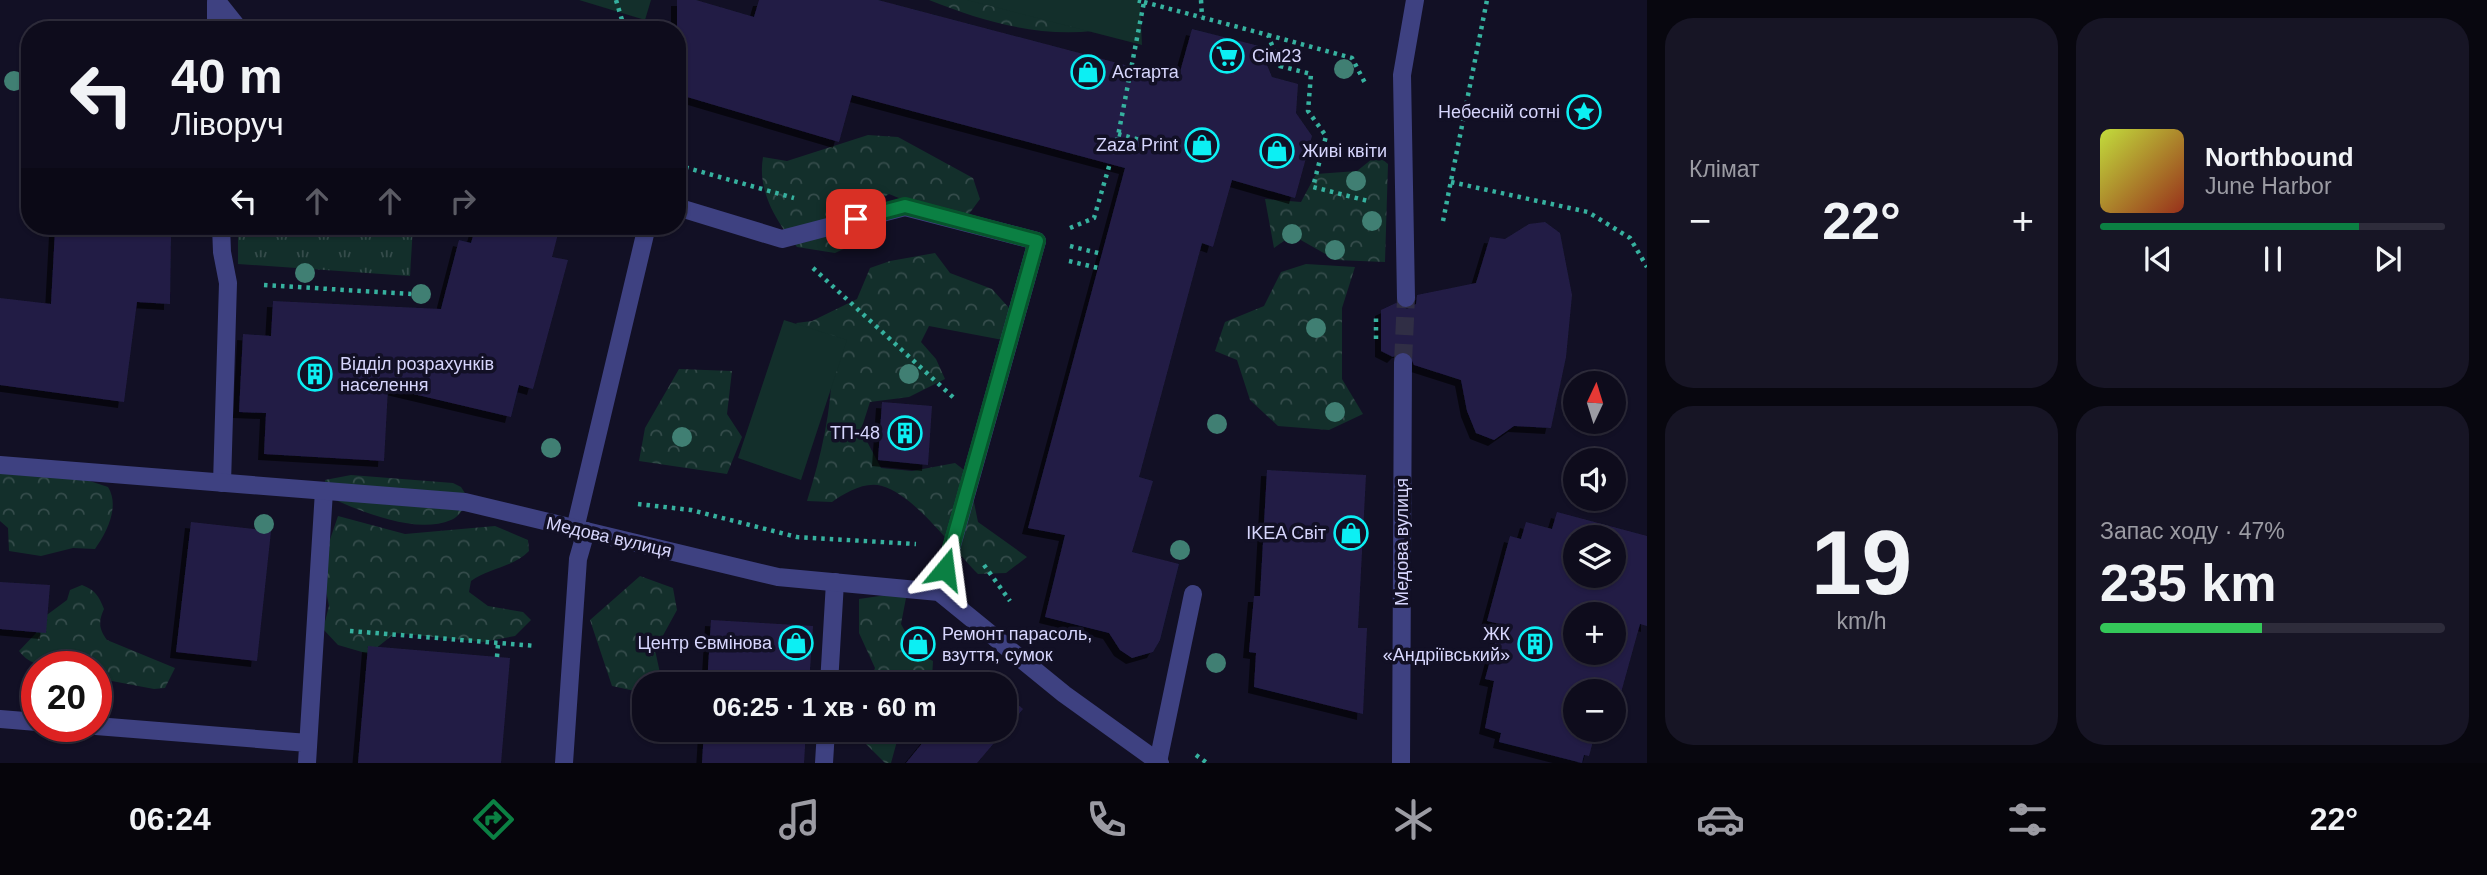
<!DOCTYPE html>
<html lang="uk">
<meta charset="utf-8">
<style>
:root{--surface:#0e0c1c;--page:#171525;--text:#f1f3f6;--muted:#9b9ba3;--line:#2e2c3b;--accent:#0b8043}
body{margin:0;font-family:Arial,sans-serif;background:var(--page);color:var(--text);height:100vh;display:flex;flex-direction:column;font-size:26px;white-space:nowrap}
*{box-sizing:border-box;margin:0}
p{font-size:23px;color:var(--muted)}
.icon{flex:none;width:38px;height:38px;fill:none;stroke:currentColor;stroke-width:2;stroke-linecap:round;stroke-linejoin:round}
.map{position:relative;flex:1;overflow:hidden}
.details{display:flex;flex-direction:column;gap:18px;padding:18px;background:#08070f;width:840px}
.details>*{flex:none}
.hud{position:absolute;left:21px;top:21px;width:665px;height:214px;border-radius:28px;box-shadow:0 2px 5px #0004,0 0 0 2px var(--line);background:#0e0c1c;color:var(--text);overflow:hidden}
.needle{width:46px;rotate:4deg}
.fabs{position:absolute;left:1563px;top:371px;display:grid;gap:14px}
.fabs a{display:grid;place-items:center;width:63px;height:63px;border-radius:50%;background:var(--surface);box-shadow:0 2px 5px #0004,0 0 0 2px var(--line);font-size:35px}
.speed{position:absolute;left:21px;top:651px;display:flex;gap:14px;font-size:35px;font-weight:700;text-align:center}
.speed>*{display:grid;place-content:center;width:91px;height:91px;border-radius:50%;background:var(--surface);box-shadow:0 2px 5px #0004,0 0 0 2px var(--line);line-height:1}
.speed .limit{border:10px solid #d22;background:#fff;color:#111}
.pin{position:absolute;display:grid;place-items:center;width:60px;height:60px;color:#fff;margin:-30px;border-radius:14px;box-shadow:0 4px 10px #0006}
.me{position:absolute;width:77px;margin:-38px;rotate:16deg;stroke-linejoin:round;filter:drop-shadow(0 0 5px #0008)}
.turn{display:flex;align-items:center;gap:24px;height:147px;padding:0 35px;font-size:32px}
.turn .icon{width:91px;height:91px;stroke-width:2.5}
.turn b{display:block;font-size:49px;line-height:60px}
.lanes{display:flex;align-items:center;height:66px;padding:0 35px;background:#0003;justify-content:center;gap:35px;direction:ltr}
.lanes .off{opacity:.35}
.big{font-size:52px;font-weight:600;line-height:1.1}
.details .tile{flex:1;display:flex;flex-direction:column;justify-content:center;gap:10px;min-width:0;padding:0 24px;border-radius:28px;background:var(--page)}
.details .dial{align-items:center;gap:0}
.dial b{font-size:91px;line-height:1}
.song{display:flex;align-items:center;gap:21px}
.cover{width:84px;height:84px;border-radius:10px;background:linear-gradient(135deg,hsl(70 70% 55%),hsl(10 70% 35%))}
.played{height:7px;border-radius:4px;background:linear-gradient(90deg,var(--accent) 75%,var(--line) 75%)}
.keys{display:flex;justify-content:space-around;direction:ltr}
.heat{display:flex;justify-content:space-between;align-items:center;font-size:38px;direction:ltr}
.charge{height:10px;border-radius:5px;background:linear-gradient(90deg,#34c759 47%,var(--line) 0)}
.details .tiles{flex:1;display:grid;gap:18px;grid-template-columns:repeat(2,1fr)}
.trip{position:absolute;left:632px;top:672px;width:385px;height:70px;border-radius:28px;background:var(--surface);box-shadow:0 2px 5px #0004,0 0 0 2px var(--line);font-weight:600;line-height:70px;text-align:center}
.tab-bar{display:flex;height:112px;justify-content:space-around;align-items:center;background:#06050b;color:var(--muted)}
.tab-bar .icon{width:49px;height:49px}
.tab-bar .current{color:var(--accent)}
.tab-bar b{font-size:32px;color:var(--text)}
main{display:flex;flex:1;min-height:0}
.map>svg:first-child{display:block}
</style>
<main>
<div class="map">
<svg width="1647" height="763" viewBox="0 0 1647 763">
<defs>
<pattern id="grass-tufts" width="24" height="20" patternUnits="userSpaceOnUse" patternTransform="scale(1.75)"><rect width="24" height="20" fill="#132f2b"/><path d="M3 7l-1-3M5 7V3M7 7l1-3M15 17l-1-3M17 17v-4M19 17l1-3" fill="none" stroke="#354c4b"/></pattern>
<pattern id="forest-crowns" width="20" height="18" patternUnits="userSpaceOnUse" patternTransform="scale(1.75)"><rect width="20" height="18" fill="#132f2b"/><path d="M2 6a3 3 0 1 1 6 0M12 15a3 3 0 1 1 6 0" fill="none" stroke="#354c4b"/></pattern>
<filter id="shadow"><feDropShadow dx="-6" dy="6" stdDeviation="0" flood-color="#0009"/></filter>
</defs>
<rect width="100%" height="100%" fill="#121025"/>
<path fill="url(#grass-tufts)" d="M238 226H413L410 276 238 264Z"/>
<path fill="url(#forest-crowns)" d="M929 0H1101L1093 31C1036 37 982 21 929 0Z
M868 135 898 137 973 178 980 199 969 214 921 207 889 194 854 215 848 247 835 253 797 247C776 221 757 191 763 157L787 161Z
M1377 155 1388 164 1385 262 1336 260 1292 235 1274 248 1265 199 1301 202 1316 174 1357 171Z
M935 253 950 273 992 289 1010 309 1003 340 929 326 921 342 936 359 945 379 909 397 870 402 861 430 881 468 912 471 955 463 968 473 978 522 1027 557 1006 573 978 574C953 549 915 495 882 486 865 481 845 493 832 502L807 501C821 456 832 410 832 362L813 349 796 323 812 321 857 299 870 268 890 261Z
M1306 264 1355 267 1342 308V379L1363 414 1329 430 1278 426 1250 400 1237 360 1215 351 1225 322 1264 306 1281 272Z
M679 369 732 371 727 414 742 437 727 474 639 461 645 428Z
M0 457 26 460 108 487C120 506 107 532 95 549L73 548 41 556 9 551 8 528 0 521Z
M351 475 453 483 461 487 470 501C464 507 458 518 451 520 415 535 361 511 328 497L325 480Z
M338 516 405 534 495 526 528 540 529 551C514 567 489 568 471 581L469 592 488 606 523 612 531 620 515 636 483 642 395 633 369 654 338 645 323 629 329 606 321 566Z
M640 576 673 588 677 610 655 650 660 673 657 684H644V693L612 686 590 620Z
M82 585C95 590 99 596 104 609 98 622 99 629 107 640L175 668 165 688 154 689 96 678V667C71 667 36 674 19 651L37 632 40 620 67 600 70 590Z
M900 593 906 598 901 624 917 653 933 661 932 678 923 684H869L875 668 859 633V599Z
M863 730H900L891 763H885L864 742Z"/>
<path fill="#132f2b" d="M579 0H651L645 20Z
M967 0H1140L1142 45Z
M784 320 847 340 801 480 738 458Z"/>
<path fill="#221d45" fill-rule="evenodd" filter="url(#shadow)" d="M677 0H696L754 17 759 0H878L1178 79 1192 29 1259 46 1272 77 1298 84 1296 113 1312 136 1295 198 1232 180 1213 247 1202 243 1139 477 1153 481 1132 552 1179 564 1160 640 1153 652 1132 658 1120 650 1109 633 1045 617 1065 535 1028 528 1125 168 852 95 839 142 677 94Z
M1545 222 1560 233 1572 295 1566 357 1551 428 1514 426 1494 440 1476 433 1467 411 1461 380 1414 365 1408 352H1398L1393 357 1381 351V310L1396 303 1407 309 1416 304 1417 295 1476 283 1490 237 1505 239 1529 224Z
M476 226H560L552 257 568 260 533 389 519 385 511 417 388 388 384 461 264 454 266 413 239 412 243 334 271 336 273 301 441 309 459 240 471 243Z
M55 230 171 234 170 304 137 302 124 402 0 385V298L51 304Z
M882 402 932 406 928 465 878 460Z
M1267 470 1366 475 1358 628H1367L1363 714 1254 687 1256 653 1249 652 1254 596H1260Z
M1557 512 1647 536V626L1640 624 1614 718V691H1575V730H1596L1589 756 1584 755 1582 763 1499 742 1501 733 1485 728 1494 681 1485 679 1500 624 1487 621 1510 536 1521 539 1526 522 1552 529ZM1575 537H1614V576H1575ZM1575 614H1614V653H1575Z
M191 522 271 531 257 661 176 652Z
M0 582 50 585 46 633 0 629Z
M711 620 813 626 809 684H707Z
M368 646 510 658 501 763H358Z
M1004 693 1023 709 977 763H906L933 730H1004Z
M704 730H806L804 763H702Z"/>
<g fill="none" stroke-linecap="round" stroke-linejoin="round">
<path stroke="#302e45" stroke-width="18" stroke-dasharray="18 9" stroke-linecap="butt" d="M1403 362 1406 298"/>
<path stroke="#36b19f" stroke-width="4.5" stroke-dasharray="3.5 5" stroke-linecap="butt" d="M616 0 625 30
M1201 0 1202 17
M1144 2 1268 35 1280 66 1311 74 1308 111 1326 136 1313 187 1368 201
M1268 35 1352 58 1365 83
M1118 134 1147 142 1146 147
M1117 141 1144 2 1135 0
M677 165 794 198
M1451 182 1588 212 1630 238 1647 267
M1443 221 1487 0
M1070 228 1094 218 1110 163
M1070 246 1102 254
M1069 261 1098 268
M813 268 956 400
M264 285 411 294
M1376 339V316
M638 504 691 510 797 537 916 544
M984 565 1010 601
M350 631 536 646
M497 657 498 643
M1196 755 1207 763"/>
<path stroke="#3e4181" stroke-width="18" d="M216 0 240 30
M216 2V30
M677 207 782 239 905 207 1037 241 939 592
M221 226 222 252 228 283 222 483
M575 529 647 226
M829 684 835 582
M0 719 37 722
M96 726 308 743
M1158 762 1193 594
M307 763 324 491
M564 763 578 559 586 531
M824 763 826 730"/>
<path stroke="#3e4181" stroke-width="18" d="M1406 298 1402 75 1415 0
M0 465 465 502 778 577 939 592 1064 694 1160 763
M1401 763 1403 362"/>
</g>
<g fill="#407f73">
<circle cx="1344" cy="69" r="10"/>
<circle cx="14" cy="81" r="10"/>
<circle cx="1356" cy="181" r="10"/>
<circle cx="1372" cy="221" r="10"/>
<circle cx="1292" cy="234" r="10"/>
<circle cx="1335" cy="250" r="10"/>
<circle cx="305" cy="273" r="10"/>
<circle cx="421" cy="294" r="10"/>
<circle cx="1316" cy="328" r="10"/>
<circle cx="909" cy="374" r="10"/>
<circle cx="1335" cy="412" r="10"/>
<circle cx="1217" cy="424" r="10"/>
<circle cx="682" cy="437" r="10"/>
<circle cx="551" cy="448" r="10"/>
<circle cx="264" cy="524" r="10"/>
<circle cx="1180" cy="550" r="10"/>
<circle cx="1216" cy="663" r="10"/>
</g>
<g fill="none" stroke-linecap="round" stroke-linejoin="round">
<defs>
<path id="route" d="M856 219 905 206 1037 241 945 569"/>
</defs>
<use href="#route" stroke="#07532c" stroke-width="18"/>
<use href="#route" stroke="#0b8043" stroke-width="12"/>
</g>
<defs>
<symbol id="supermarket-ring" viewBox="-11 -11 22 22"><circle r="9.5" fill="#121025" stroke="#0ceff3" stroke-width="1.5"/><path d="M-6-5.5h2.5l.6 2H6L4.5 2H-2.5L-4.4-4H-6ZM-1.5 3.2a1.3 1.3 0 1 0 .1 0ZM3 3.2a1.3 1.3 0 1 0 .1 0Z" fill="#0ceff3"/></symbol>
<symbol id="shop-ring" viewBox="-11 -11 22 22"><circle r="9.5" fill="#121025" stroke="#0ceff3" stroke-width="1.5"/><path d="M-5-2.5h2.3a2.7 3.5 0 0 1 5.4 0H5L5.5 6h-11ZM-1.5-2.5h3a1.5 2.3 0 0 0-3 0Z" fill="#0ceff3"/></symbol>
<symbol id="sight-ring" viewBox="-11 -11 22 22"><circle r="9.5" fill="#121025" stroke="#0ceff3" stroke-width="1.5"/><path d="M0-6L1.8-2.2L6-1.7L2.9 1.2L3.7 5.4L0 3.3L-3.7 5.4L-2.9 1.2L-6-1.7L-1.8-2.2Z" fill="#0ceff3"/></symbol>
<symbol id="building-ring" viewBox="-11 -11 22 22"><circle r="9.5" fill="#121025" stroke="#0ceff3" stroke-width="1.5"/><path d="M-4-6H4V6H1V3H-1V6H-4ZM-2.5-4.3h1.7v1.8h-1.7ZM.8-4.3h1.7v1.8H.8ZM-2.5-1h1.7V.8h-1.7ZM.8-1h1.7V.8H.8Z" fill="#0ceff3"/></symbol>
</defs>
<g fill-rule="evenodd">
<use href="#supermarket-ring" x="1208" y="37" width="38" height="38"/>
<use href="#shop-ring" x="1069" y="53" width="38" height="38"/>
<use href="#sight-ring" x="1565" y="93" width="38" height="38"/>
<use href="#shop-ring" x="1183" y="126" width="38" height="38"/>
<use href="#shop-ring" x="1258" y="132" width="38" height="38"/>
<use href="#building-ring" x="296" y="355" width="38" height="38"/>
<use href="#building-ring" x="886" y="414" width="38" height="38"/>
<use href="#shop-ring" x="1332" y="514" width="38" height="38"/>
<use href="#shop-ring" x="777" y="624" width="38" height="38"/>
<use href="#shop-ring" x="899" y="625" width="38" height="38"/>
<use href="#building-ring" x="1516" y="625" width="38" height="38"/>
</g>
<g text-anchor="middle" stroke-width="7" stroke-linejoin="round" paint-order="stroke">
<g font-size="18" fill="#d7d6fd" stroke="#121025" text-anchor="end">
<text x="1252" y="62" text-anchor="start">Сім23</text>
<text x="1112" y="78" text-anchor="start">Астарта</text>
<text x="1560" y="118">Небесній сотні</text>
<text x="1178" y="151">Zaza Print</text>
<text x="1302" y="157" text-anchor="start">Живі квіти</text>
<text x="340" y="370" text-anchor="start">Відділ розрахунків<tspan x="340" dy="21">населення</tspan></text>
<text x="880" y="439">ТП-48</text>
<text x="1326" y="539">IKEA Світ</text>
<text x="942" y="640" text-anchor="start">Ремонт парасоль,<tspan x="942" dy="21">взуття, сумок</tspan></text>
<text x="1510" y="640">ЖК<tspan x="1510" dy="21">«Андріївський»</tspan></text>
<text x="772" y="649">Центр Євмінова</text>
</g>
<g font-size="18" fill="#d7d6fd" stroke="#121025">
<text transform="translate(609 537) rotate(13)" y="6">Медова вулиця</text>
<text transform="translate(1402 542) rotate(-90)" y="6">Медова вулиця</text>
</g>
</g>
</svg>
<div class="fabs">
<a><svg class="needle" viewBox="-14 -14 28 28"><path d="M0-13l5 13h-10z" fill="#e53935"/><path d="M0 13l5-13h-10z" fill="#9b9ba3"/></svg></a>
<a><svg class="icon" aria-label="sound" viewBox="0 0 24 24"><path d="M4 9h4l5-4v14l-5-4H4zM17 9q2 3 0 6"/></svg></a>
<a><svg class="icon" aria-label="layers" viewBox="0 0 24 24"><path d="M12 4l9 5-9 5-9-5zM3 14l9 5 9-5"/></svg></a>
<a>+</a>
<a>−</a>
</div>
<div class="speed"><div class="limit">20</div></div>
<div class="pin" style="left:856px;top:219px;background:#d93025"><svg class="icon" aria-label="arrive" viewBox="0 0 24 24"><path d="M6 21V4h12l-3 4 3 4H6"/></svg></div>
<svg class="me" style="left:945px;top:569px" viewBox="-20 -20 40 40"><path d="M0-17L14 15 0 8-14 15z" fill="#0b8043" stroke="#fff" stroke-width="4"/></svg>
<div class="trip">06:25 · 1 хв · 60 m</div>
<div class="hud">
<div class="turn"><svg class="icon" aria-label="left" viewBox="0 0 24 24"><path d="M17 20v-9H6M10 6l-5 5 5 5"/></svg><div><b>40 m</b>Ліворуч</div></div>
<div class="lanes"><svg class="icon" aria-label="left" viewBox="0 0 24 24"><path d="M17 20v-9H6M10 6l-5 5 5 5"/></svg><svg class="icon off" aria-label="ahead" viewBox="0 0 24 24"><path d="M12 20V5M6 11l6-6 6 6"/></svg><svg class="icon off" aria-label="ahead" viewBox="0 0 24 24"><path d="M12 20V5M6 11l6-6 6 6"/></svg><svg class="icon off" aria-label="right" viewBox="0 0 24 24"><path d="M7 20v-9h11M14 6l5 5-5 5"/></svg></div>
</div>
</div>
<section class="details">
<div class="tiles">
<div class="tile"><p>Клімат</p>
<div class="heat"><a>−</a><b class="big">22°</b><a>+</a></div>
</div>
<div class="tile">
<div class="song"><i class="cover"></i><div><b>Northbound</b><p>June Harbor</p></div></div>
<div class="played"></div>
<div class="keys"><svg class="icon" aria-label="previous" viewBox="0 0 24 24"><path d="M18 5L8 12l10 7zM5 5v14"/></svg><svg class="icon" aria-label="pause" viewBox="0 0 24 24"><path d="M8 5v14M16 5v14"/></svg><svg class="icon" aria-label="next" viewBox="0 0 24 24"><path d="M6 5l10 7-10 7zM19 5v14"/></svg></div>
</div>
<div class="tile dial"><b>19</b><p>km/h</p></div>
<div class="tile"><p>Запас ходу · 47%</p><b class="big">235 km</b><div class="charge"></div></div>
</div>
</section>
</main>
<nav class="tab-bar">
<b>06:24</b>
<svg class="icon current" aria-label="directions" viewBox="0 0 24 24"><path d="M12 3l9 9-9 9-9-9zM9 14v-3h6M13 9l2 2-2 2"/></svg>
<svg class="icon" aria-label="music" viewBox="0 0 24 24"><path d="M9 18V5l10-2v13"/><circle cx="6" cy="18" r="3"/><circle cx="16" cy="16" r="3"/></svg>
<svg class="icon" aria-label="phone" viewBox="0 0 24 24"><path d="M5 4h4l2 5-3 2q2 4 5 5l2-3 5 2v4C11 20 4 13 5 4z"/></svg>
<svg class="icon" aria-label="climate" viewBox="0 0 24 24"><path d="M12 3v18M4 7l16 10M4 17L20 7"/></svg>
<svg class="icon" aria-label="car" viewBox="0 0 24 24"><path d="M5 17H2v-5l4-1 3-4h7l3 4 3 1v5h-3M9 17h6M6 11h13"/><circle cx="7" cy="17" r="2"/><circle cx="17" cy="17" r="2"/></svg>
<svg class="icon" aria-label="filters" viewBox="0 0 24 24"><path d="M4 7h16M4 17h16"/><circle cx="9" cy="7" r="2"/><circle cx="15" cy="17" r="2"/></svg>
<b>22°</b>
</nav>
